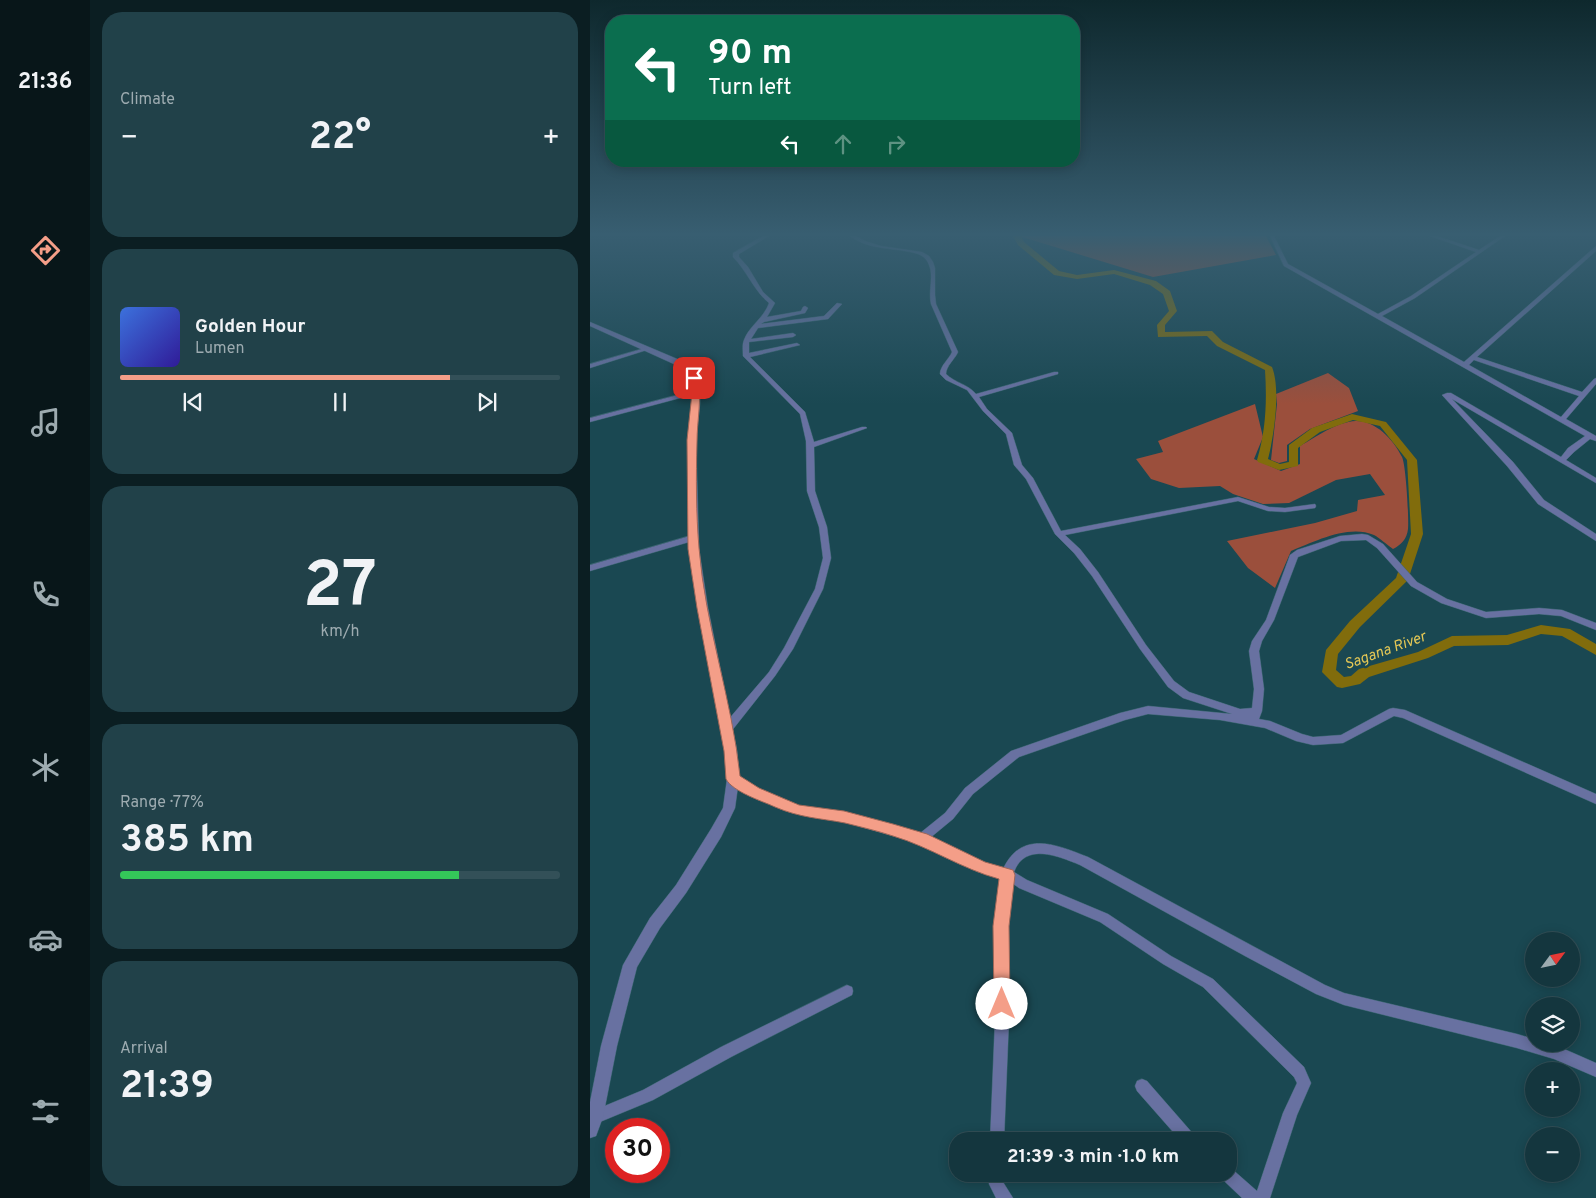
<!DOCTYPE html>
<meta charset="utf-8">
<style>
:root{--surface:#14363e;--page:#214149;--text:#f1f3f6;--muted:#9dabb0;--line:#335058;--accent:#f49e88}
body{margin:0;font-family:Overpass,sans-serif;background:var(--page);color:var(--text);height:100vh;display:flex;flex-direction:column;font-size:19px;white-space:nowrap}
*{box-sizing:border-box;margin:0}
p{font-size:16px;color:var(--muted)}
.icon{flex:none;width:28px;height:28px;fill:none;stroke:currentColor;stroke-width:2;stroke-linecap:round;stroke-linejoin:round}
.map{position:relative;flex:1;overflow:hidden}
.side{display:flex;flex-direction:column;gap:12px;padding:12px;background:#0b1e22;width:500px}
.side>*{flex:none}
.hud{position:absolute;left:15px;top:15px;width:475px;height:152px;border-radius:20px;box-shadow:0 2px 12px #0003,0 0 0 1px var(--line);background:#0b6e4f;color:#fff;overflow:hidden}
.needle{width:32px;rotate:57deg}
.tools{position:absolute;left:935px;top:932px;display:grid;gap:10px}
.tools a{display:grid;place-items:center;width:55px;height:55px;border-radius:50%;background:var(--surface);box-shadow:0 2px 12px #0003,0 0 0 1px var(--line);font-size:25px}
.speed{position:absolute;left:15px;top:1118px;display:flex;gap:10px;font-size:25px;font-weight:700;text-align:center}
.speed>*{display:grid;place-content:center;width:65px;height:65px;border-radius:50%;background:var(--surface);box-shadow:0 2px 12px #0003,0 0 0 1px var(--line);line-height:1}
.speed .limit{border:8px solid #d22;background:#fff;color:#111}
.pin{position:absolute;display:grid;place-items:center;width:42px;height:42px;color:#fff;margin:-21px;border-radius:10px;box-shadow:0 2px 8px #0006}
.me{position:absolute;width:55px;margin:-28px;rotate:0deg;stroke-linejoin:round;filter:drop-shadow(0 0 4px #0008)}
.turn{display:flex;align-items:center;gap:18px;height:105px;padding:0 20px;font-size:22px}
.turn .icon{width:65px;height:65px;stroke-width:2.5}
.turn b{display:block;font-size:35px;line-height:42px}
.lanes{display:flex;align-items:center;height:48px;padding:0 20px;background:#0003;justify-content:center;gap:25px;direction:ltr}
.lanes .off{opacity:.35}
.big{font-size:38px;font-weight:700;line-height:1.1}
.side .card{flex:1;display:flex;flex-direction:column;justify-content:center;gap:8px;min-width:0;padding:0 18px;border-radius:20px;background:var(--page)}
.side .dial{align-items:center;gap:0}
.dial b{font-size:65px;line-height:1}
.song{display:flex;align-items:center;gap:15px}
.cover{width:60px;height:60px;border-radius:8px;background:linear-gradient(135deg,hsl(220 70% 55%),hsl(250 70% 35%))}
.played{height:5px;border-radius:2px;background:linear-gradient(90deg,var(--accent) 75%,var(--line) 75%)}
.keys{display:flex;justify-content:space-around;direction:ltr}
.heat{display:flex;justify-content:space-between;align-items:center;font-size:28px;direction:ltr}
.charge{height:8px;border-radius:4px;background:linear-gradient(90deg,#34c759 77%,var(--line) 0)}
.trip{position:absolute;left:359px;top:1132px;width:288px;height:50px;border-radius:20px;background:var(--surface);box-shadow:0 2px 12px #0003,0 0 0 1px var(--line);font-weight:700;line-height:50px;text-align:center}
main{display:flex;flex:1;min-height:0}
.dock{display:flex;flex-direction:column;width:90px;justify-content:space-around;align-items:center;background:#081619;color:var(--muted)}
.dock .icon{width:35px;height:35px}
.dock .selected{color:var(--accent)}
.dock b{font-size:22px;color:var(--text)}
.map>svg:first-child{display:block}
</style>
<main>
<nav class="dock">
<b>21:36</b>
<svg class="icon selected" aria-label="directions" viewBox="0 0 24 24"><path d="M12 3l9 9-9 9-9-9zM9 14v-3h6M13 9l2 2-2 2"/></svg>
<svg class="icon" aria-label="music" viewBox="0 0 24 24"><path d="M9 18V5l10-2v13"/><circle cx="6" cy="18" r="3"/><circle cx="16" cy="16" r="3"/></svg>
<svg class="icon" aria-label="phone" viewBox="0 0 24 24"><path d="M5 4h4l2 5-3 2q2 4 5 5l2-3 5 2v4C11 20 4 13 5 4z"/></svg>
<svg class="icon" aria-label="climate" viewBox="0 0 24 24"><path d="M12 3v18M4 7l16 10M4 17L20 7"/></svg>
<svg class="icon" aria-label="car" viewBox="0 0 24 24"><path d="M5 17H2v-5l4-1 3-4h7l3 4 3 1v5h-3M9 17h6M6 11h13"/><circle cx="7" cy="17" r="2"/><circle cx="17" cy="17" r="2"/></svg>
<svg class="icon" aria-label="filters" viewBox="0 0 24 24"><path d="M4 7h16M4 17h16"/><circle cx="9" cy="7" r="2"/><circle cx="15" cy="17" r="2"/></svg>
</nav>
<section class="side">
<div class="card"><p>Climate</p>
<div class="heat"><a>−</a><b class="big">22°</b><a>+</a></div>
</div>
<div class="card">
<div class="song"><i class="cover"></i><div><b>Golden Hour</b><p>Lumen</p></div></div>
<div class="played"></div>
<div class="keys"><svg class="icon" aria-label="previous" viewBox="0 0 24 24"><path d="M18 5L8 12l10 7zM5 5v14"/></svg><svg class="icon" aria-label="pause" viewBox="0 0 24 24"><path d="M8 5v14M16 5v14"/></svg><svg class="icon" aria-label="next" viewBox="0 0 24 24"><path d="M6 5l10 7-10 7zM19 5v14"/></svg></div>
</div>
<div class="card dial"><b>27</b><p>km/h</p></div>
<div class="card"><p>Range · 77%</p><b class="big">385 km</b><div class="charge"></div></div>
<div class="card"><p>Arrival</p><b class="big">21:39</b></div>
</section>
<div class="map">
<svg width="1006" height="1198" viewBox="0 0 1006 1198">
<rect width="100%" height="100%" fill="#1a4852"/>
<path fill="#9b4f3c" d="M429 236H676L686 255 563 277Z
M738 373 759 388 768 411 720 429 697 445V461L689 463 681 460 687 404 686 394Z
M665 404 673 437 664 459 691 471 710 464V446C726 437 746 422 766 421 786 421 803 439 812 457 816 465 819 519 818 529 817 539 811 545 803 549 797 545 790 538 784 535 758 524 724 542 701 551L685 588 658 568 637 541 725 523 767 511 768 500 795 495 780 474 746 480 699 503 673 504 643 494 630 486 589 488 561 479 546 459 573 452 568 441Z"/>
<g fill="none" stroke-linecap="round" stroke-linejoin="round">
<path fill="#816c0c" fill-rule="evenodd" d="M423 236H431L434 242 469 271 487 275 524 270 566 281 580 291 587 311 575 325V332L622 331 633 342 682 367C691 389 684 436 678 459L690 464 699 462V445L722 428 762 414 796 422 827 460 833 534 818 580 770 627 748 654 746 670 754 677 761 676 769 669 828 652 862 636 917 635 951 625 980 629 1006 644V655L972 636 951 634 918 645 864 646 838 658 779 677 770 684 752 688 747 687 732 672 736 650 760 621 806 578 821 534 817 460 790 426 763 420 730 432 708 448V466L689 470 668 462 667 460C676 430 677 401 675 370L627 346 617 336 568 337 567 325 579 311 573 294 560 285 524 274 487 279 464 275 428 245Z"/>
<defs>
<path id="minor" d="M173 236H179L149 254V257L158 267 173 292 185 303 177 317 211 311 213 307 215 306 218 308 215 313 174 322 171 324 234 316 247 303 252 304 238 319 168 328 161 339 203 333 206 335 203 337 159 342V353L207 343 210 345 160 357 215 412 224 442 272 427H276L277 428 224 447 225 491 237 527 241 558 233 589 203 649 185 676 140 733 136 734 132 733 131 730 132 727 179 672 194 648 225 589 233 558 229 527 217 491 216 441 210 414 153 356C153 351 152 344 154 340 159 326 174 318 179 303 164 291 157 271 143 257V253Z
M260 236H266L275 241 291 246 332 252 339 256 343 262 345 268V295L346 304 368 352C365 359 356 366 356 374 365 383 378 384 386 394L464 372H468V374L389 397 397 409 422 433 432 465 443 478 471 531 648 497 679 507 695 508 725 504 726 506 725 508 695 512 678 511 648 501 475 535 490 549 508 572 556 645 584 681 599 692 650 709 662 708 664 689 659 651 662 641 676 620 700 555 707 550 750 536 772 534 778 535 793 544 827 582 857 599 896 612 949 608 972 610 1006 623V630L971 616 949 614 896 618 851 603 821 586 787 548 776 540 751 541 708 557 684 620 672 641 669 651 674 689 672 711 669 719 680 721 712 734 723 737 751 735 799 709 803 708 815 710 1006 794V804L813 718 804 716 753 743 723 745 706 741 675 728 630 720 558 714 535 720 429 757 383 794 363 819 340 838 394 863 413 869C432 829 467 845 498 857L735 985 754 993 927 1034 944 1039V1044H960L965 1045 1006 1063V1077L964 1059 927 1048 754 1005 726 994 655 956 490 865C468 856 435 842 424 872L437 880 518 914 581 956 623 979 714 1067 721 1083 707 1115 680 1198H652L632 1179 630 1174H638V1167L642 1169 667 1191 693 1113 707 1083 704 1077 613 987 573 964 510 922 429 888 422 883 418 935 419 1019 414 1141H400L405 1019 407 911 411 878 388 872 328 843 254 822 204 813 160 795 139 782 138 779 139 776 143 775 147 776 168 789 209 806 254 812 329 834 355 813 375 788 421 751 530 713 558 706 642 714 593 698 578 687 550 649 502 576 484 553 465 534 436 479 424 465 416 434 393 411 377 390 356 380 350 374C350 366 359 359 362 352L341 304C338 291 344 276 339 265 337 259 333 256 328 254 305 247 280 251 260 236Z
M680 236H684L698 264 788 314 821 296 886 252 840 236H847L889 250 910 236H915L825 298 792 316 874 362 1006 246V251L887 357 992 392 1004 379 1006 378V384L976 419 1006 436V441L1000 439 984 452 976 460 1006 478V483L862 399 923 462 954 500 1006 534V541L948 504 917 466 852 395 857 393H861L971 457 978 448 995 436 694 266ZM884 360 989 396 971 417 879 365Z
M55 348 60 349 0 368V364Z
M107 390 110 392 109 393 0 422V418Z
M103 535 107 538 106 540 0 571V565Z
M257 985 262 987 263 991 262 995 141 1057 63 1100 5 1124 0 1122V1112L53 1090 131 1047Z
M552 1079 557 1081 605 1136 607 1141H591L547 1091 545 1086 547 1081Z
M399 1174H413V1182L423 1198H406L399 1184Z"/>
<path id="tertiary" d="M0 322 92 361 103 369 110 385V403L106 440 109 549 118 608 147 751 149 779 145 808 131 837 96 893 70 928 47 967 27 1046 13 1117 6 1136 0 1138V1102L11 1046 33 965 60 918 86 885 121 829 133 808 137 779 135 751 108 608 99 549 98 440 102 403V385L97 372 86 365 0 326Z"/>
</defs>
<use href="#minor" stroke="#3a6670" stroke-width="1"/>
<use href="#tertiary" stroke="#3a6670" stroke-width="1"/>
<use href="#minor" fill="#6871a1" fill-rule="evenodd"/>
<use href="#tertiary" fill="#6871a1" fill-rule="evenodd"/>
</g>
<linearGradient id="sky" x2="0" y2="1"><stop stop-color="#0e282d"/><stop offset="0.58" stop-color="#385e71"/><stop offset="1" stop-color="#385e71" stop-opacity="0"/></linearGradient>
<rect width="1006" height="404" fill="url(#sky)"/>
<path fill="#f49e88" stroke="#9f6758" d="M101 376 108 378C112 400 107 420 107 442 106 477 106 513 109 548 115 625 142 699 150 776L169 788 209 805 254 811 303 824 337 834 395 862 423 870 425 875 419 926 420 1004 418 1010 412 1013 406 1010 404 1004 403 926 409 879C372 869 340 847 303 836 288 831 271 827 255 823 229 818 211 818 185 807 172 801 143 792 136 779L134 751 107 608 98 549 97 440 102 393Z"/>
<g text-anchor="middle" stroke-width="5" stroke-linejoin="round" paint-order="stroke">
<g font-size="15" font-style="italic" fill="#e5c855" stroke="#1a4852">
<text transform="translate(795 650) rotate(-20)" y="5">Sagana River</text>
</g>
</g>
</svg>
<div class="tools">
<a><svg class="needle" viewBox="-14 -14 28 28"><path d="M0-13l5 13h-10z" fill="#e53935"/><path d="M0 13l5-13h-10z" fill="#9dabb0"/></svg></a>
<a><svg class="icon" aria-label="layers" viewBox="0 0 24 24"><path d="M12 4l9 5-9 5-9-5zM3 14l9 5 9-5"/></svg></a>
<a>+</a>
<a>−</a>
</div>
<div class="speed"><div class="limit">30</div></div>
<div class="pin" style="left:104px;top:378px;background:#d93025"><svg class="icon" aria-label="arrive" viewBox="0 0 24 24"><path d="M6 21V4h12l-3 4 3 4H6"/></svg></div>
<svg class="me" style="left:412px;top:1004px" viewBox="-20 -20 40 40"><circle r="19" fill="#fff"/><path d="M0-13L10 11 0 6-10 11z" fill="#f49e88"/></svg>
<div class="trip">21:39 · 3 min · 1.0 km</div>
<div class="hud">
<div class="turn"><svg class="icon" aria-label="left" viewBox="0 0 24 24"><path d="M17 20v-9H6M10 6l-5 5 5 5"/></svg><div><b>90 m</b>Turn left</div></div>
<div class="lanes"><svg class="icon" aria-label="left" viewBox="0 0 24 24"><path d="M17 20v-9H6M10 6l-5 5 5 5"/></svg><svg class="icon off" aria-label="ahead" viewBox="0 0 24 24"><path d="M12 20V5M6 11l6-6 6 6"/></svg><svg class="icon off" aria-label="right" viewBox="0 0 24 24"><path d="M7 20v-9h11M14 6l5 5-5 5"/></svg></div>
</div>
</div>
</main>
